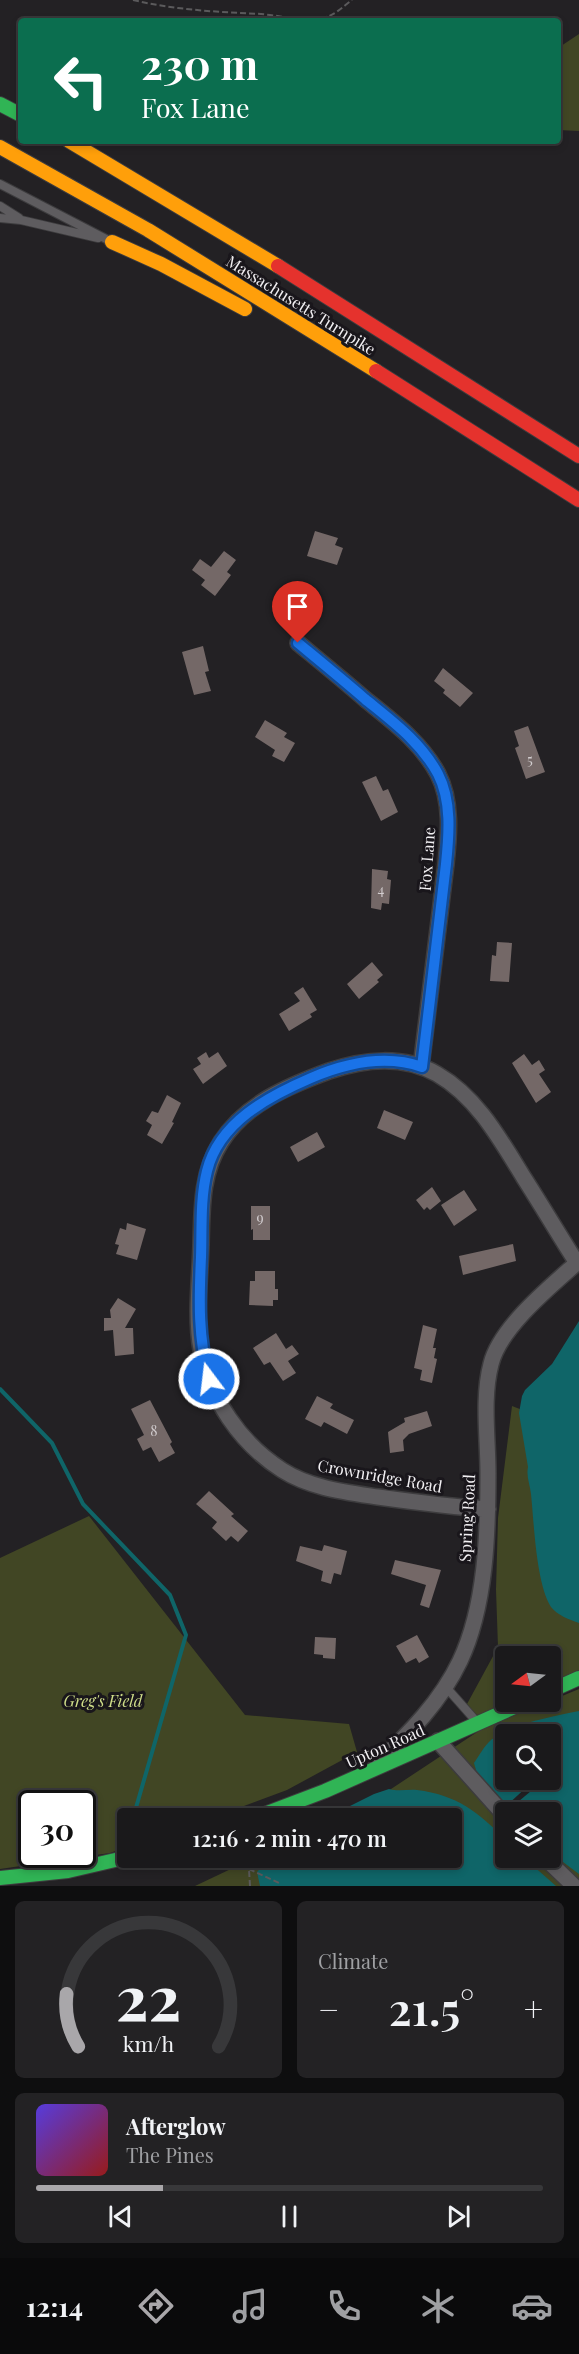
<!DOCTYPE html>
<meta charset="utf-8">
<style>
:root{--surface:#1a191b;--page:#232224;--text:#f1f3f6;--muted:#9fa0a3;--line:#38383a;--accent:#a9a7aa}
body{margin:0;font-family:"Playfair Display",serif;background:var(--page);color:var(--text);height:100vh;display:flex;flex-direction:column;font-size:22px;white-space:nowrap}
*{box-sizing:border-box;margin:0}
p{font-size:20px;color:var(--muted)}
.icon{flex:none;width:33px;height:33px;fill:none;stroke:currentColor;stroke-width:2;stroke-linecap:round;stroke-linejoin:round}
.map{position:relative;height:1886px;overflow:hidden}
.panel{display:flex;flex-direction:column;gap:15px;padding:15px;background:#0e0e0f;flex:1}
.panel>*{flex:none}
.banner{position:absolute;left:18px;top:18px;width:543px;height:126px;border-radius:6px;box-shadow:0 3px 9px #0003,0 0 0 2px var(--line);background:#0b6e4f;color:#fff;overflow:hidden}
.needle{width:39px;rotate:255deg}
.tools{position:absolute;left:495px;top:1646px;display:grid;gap:12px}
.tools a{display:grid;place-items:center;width:66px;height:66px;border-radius:6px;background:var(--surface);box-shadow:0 3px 9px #0003,0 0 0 2px var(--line);font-size:30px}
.speed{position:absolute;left:18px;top:1790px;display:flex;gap:12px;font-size:30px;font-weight:700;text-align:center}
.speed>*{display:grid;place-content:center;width:78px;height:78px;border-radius:50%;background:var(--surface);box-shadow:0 3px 9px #0003,0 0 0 2px var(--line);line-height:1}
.speed .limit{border:3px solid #111;border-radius:9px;background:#fff;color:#111}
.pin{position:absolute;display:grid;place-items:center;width:51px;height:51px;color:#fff;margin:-62px -26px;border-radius:50% 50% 50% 0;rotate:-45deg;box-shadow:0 0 6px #0007}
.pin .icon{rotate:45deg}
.me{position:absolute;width:66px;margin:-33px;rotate:345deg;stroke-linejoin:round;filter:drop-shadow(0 0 4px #0008)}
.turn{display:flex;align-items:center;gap:21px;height:126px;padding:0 24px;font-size:27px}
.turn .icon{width:78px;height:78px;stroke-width:2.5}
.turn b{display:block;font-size:42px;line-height:51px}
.big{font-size:45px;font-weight:600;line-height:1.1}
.panel .widget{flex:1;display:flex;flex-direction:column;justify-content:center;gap:9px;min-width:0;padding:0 21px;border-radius:9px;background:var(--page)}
.panel .dial{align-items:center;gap:0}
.dial svg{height:156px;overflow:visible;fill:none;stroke:var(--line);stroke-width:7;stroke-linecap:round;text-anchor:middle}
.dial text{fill:var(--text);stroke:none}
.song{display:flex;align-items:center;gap:18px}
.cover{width:72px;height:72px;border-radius:9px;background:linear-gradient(135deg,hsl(250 70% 55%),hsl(0 70% 35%))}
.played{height:6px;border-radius:3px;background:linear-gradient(90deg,var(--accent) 25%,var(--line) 25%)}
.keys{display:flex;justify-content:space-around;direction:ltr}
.heat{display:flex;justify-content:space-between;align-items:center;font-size:33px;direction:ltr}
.panel .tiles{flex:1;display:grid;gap:15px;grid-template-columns:1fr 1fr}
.widget:last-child{grid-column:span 2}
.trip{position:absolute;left:117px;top:1808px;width:345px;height:60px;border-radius:6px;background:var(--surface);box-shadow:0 3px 9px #0003,0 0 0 2px var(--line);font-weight:600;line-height:60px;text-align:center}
.dock{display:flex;height:96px;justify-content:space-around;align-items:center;background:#0a0a0b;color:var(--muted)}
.dock .icon{width:42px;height:42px}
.dock .on{color:var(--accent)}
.dock b{font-size:27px;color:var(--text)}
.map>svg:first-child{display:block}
</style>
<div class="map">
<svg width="579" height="1886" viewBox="0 0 579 1886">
<rect width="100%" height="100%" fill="#232124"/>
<path fill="#414624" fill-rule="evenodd" d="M579 34V131L558 130V48Z
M512 1406 579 1432V1672L551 1687 550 1656H506V1701L482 1725 467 1704 498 1647 496 1590 498 1518Z
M89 1516 245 1715 349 1724 357 1752 287 1790 212 1818H128L127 1847 110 1853 0 1869V1558ZM32 1803H82V1854H32Z
M579 1689V1886H195L256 1857H452V1818L388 1791 509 1711 543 1701H550ZM506 1734H550V1779H506ZM506 1812H550V1857H506Z"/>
<path fill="#0f6568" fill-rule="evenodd" d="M579 1321V1623C570 1620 557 1615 551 1607 536 1583 534 1523 531 1494 530 1485 526 1476 528 1467L519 1413 522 1396 525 1390 552 1364Z
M579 1711V1874L551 1853 550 1812H506L480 1784 474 1763C479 1756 484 1746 491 1740 511 1724 554 1716 579 1711ZM506 1734H550V1779H506Z
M389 1789C399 1792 408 1789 417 1790 457 1795 478 1812 505 1839L506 1857H523L556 1886H260L257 1872 271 1857H452V1818H326L374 1794Z"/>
<path fill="#232124" d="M532 1779 543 1781 506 1812 503 1809 530 1784 529 1782Z"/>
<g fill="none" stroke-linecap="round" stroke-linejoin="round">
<path stroke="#0f6568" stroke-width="4" d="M0 1389 52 1443 83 1504 170 1595 186 1635 133 1818"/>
</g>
<path fill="#746867" d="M315 531 338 538 335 545 343 548 337 565 307 556Z
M224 551 236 560 227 572 231 575 215 596 201 585 205 580 192 570 200 559 211 567Z
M203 646 209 671 205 672 211 691 194 695 182 652Z
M443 668 473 693 460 707 443 693 445 690 434 681Z
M265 720 287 733 284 737 295 743 284 762 272 756 275 750 255 737Z
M528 726 545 772 526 779 515 748 519 746 514 731Z
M376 776 383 791 388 789 398 812 381 821 362 782Z
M372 869 388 871 387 879 391 880 389 904 382 903 381 910 371 908Z
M497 942 512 943 509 982 490 981 492 955 496 956Z
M372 962 383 975 377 980 379 982 359 999 347 984Z
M303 987 317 1010 310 1014 312 1017 289 1031 279 1014 300 1001 294 993Z
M206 1052 209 1058 218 1052 227 1066 203 1084 193 1069 201 1064 197 1058Z
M524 1054 532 1065 539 1060 545 1070 539 1074 551 1092 536 1103 512 1063Z
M167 1095 181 1103 172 1122 174 1123 162 1144 147 1135 152 1125 146 1121 152 1111 158 1113Z
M384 1110 413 1122 405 1140 377 1128Z
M317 1132 325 1147 298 1162 290 1147Z
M432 1187 441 1201 430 1210 427 1207 424 1210 416 1200Z
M464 1190 477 1210 454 1226 441 1205Z
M251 1206H270V1240H253V1229L251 1230Z
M127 1223 146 1229 137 1260 116 1254 119 1245 115 1244 120 1228 126 1230Z
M513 1244 516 1261 463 1275 459 1256Z
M255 1271H275V1289H278V1300H273V1306L249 1305 250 1281H255Z
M118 1298 136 1309 125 1328H133L134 1354 115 1356 113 1330 104 1331V1318H111L110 1310Z
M423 1325 437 1329 433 1348H436L434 1358 437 1359 432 1383 420 1380 422 1370 414 1368Z
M276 1333 286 1349 292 1345 299 1354 288 1361 296 1373 283 1381 270 1362 264 1365 253 1348Z
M317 1396 333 1404 330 1408 354 1420 347 1434 324 1422 321 1427 305 1419Z
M150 1400 172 1442 170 1444 175 1453 159 1462 151 1447 143 1451 137 1439 144 1435 131 1409Z
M427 1411 432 1426 409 1434 403 1440 404 1451 390 1453 388 1432 405 1422 404 1418Z
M209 1491 234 1514 231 1516 248 1531 238 1542 231 1536 226 1541 212 1528 217 1522 196 1504Z
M324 1545 347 1551 341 1575 334 1573 331 1584 321 1581 323 1571 296 1561 300 1546 322 1551Z
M395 1560 441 1570 429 1608 420 1605 426 1585 391 1574Z
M417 1635 429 1657 419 1663 416 1658 406 1663 396 1646Z
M315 1637 336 1638 335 1659 323 1658V1655L314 1654Z"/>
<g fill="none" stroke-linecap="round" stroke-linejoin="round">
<defs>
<path id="lane" d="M0 184 108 240
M0 206 19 218
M0 218 21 220 98 238
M445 1686 476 1721"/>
<path id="street" d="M298 643C321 662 343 680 365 699 392 721 421 742 438 774 452 801 449 835 446 864L421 1067
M488 1509C451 1507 414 1502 378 1497 345 1492 310 1488 282 1470 240 1443 210 1399 201 1350 195 1316 200 1279 201 1245 202 1209 201 1173 221 1142 245 1104 288 1086 329 1071 364 1059 404 1055 437 1074 477 1097 500 1139 524 1178 542 1206 559 1235 577 1263
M438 1741 506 1817
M377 1763C409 1734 441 1701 460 1661 486 1606 488 1533 488 1473 488 1438 482 1398 491 1364 500 1327 551 1286 579 1261
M544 1857 574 1886"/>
<path id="fast" d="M0 104 21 115
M550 1691 579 1678
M254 1818 325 1791 528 1701
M0 1878 68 1871 128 1857"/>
<path id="slow" d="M69 141 278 266
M0 147 148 230 376 371
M112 242 161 264 245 309"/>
<path id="jam" d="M278 266 579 456
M376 371 579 500"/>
</defs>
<use href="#lane" stroke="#3d3c3e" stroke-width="10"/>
<use href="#street" stroke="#3d3c3e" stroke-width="18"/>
<use href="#fast" stroke="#3d3c3e" stroke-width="16"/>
<use href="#slow" stroke="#3d3c3e" stroke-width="16"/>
<use href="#jam" stroke="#3d3c3e" stroke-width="16"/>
<path stroke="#5b5a5c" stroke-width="2" stroke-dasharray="6 3" stroke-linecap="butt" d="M133 0C175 10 218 12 261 14 283 16 303 22 325 17 334 16 345 5 352 0
M249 1869 279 1883
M250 1886 249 1869 252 1857"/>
<use href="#lane" stroke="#5e5c5f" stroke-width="8"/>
<use href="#street" stroke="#5e5c5f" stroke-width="15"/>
<use href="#fast" stroke="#30b455" stroke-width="14"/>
<use href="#slow" stroke="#ff9f0a" stroke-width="14"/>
<use href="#jam" stroke="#e5322d" stroke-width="14"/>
</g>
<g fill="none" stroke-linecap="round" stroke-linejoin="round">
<defs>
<path id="route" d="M209 1379C198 1337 199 1301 201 1257 202 1229 200 1199 207 1171 219 1122 269 1096 311 1078 346 1063 385 1054 422 1067L446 864C449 835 452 801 438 774 421 742 392 721 365 699 343 680 321 662 298 643"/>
</defs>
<use href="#route" stroke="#114b97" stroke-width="15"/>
<use href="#route" stroke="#1a73e8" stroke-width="10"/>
</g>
<g text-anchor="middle" stroke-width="6" stroke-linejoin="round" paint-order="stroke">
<g font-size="14" fill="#d2cdcf">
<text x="530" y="765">5</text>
<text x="381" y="895">4</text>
<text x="260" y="1223">9</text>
<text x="154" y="1436">8</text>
</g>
<g font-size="16" fill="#f1eff2" stroke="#19161b">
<text transform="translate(301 305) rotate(32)" y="6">Massachusetts Turnpike</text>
<text transform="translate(427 859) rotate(-86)" y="6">Fox Lane</text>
<text transform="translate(380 1476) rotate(10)" y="6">Crownridge Road</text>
<text transform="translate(467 1518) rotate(-87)" y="6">Spring Road</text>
<text transform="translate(385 1746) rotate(-24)" y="6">Upton Road</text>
</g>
<g font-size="16" font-style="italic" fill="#d0de89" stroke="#19161b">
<text x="103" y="1707">Greg's Field</text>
</g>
</g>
</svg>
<div class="tools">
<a><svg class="needle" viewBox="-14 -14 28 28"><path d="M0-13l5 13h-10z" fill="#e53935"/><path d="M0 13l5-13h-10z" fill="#9fa0a3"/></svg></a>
<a><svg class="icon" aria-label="search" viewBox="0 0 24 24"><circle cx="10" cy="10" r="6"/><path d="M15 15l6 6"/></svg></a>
<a><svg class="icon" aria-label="layers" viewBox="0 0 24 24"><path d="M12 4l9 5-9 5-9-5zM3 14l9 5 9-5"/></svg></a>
</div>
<div class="speed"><div class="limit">30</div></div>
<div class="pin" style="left:298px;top:643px;background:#d93025"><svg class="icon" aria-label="arrive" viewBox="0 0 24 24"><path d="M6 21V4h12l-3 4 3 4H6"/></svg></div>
<svg class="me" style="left:209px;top:1379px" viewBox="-20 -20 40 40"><circle r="17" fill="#1a73e8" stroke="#fff" stroke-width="3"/><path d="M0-11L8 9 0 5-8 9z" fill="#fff"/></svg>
<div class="trip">12:16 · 2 min · 470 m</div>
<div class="banner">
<div class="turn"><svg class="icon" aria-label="left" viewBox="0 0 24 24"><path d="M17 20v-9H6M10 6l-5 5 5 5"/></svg><div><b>230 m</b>Fox Lane</div></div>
</div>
</div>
<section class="panel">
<div class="tiles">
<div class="widget dial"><svg viewBox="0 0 100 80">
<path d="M14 69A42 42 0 1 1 86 69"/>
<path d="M14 69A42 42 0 0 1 8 42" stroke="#a9a7aa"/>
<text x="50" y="56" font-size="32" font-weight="700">22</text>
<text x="50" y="72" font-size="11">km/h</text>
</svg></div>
<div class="widget"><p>Climate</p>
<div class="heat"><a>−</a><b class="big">21.5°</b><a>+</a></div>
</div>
<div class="widget">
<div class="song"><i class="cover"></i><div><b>Afterglow</b><p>The Pines</p></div></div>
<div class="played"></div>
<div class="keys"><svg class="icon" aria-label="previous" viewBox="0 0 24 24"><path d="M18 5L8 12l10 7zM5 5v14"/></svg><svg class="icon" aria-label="pause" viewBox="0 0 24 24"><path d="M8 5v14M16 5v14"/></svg><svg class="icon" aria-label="next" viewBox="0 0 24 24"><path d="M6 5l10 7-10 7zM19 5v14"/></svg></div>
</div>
</div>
</section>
<nav class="dock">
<b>12:14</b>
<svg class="icon on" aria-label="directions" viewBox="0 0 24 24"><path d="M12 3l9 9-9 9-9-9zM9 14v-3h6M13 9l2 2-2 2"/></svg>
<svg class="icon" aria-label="music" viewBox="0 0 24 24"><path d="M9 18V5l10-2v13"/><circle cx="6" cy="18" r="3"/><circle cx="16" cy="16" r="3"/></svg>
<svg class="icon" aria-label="phone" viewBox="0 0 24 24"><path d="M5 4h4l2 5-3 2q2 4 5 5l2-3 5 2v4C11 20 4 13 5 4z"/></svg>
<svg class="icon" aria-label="climate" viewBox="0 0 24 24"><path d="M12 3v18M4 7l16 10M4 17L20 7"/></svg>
<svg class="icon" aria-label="car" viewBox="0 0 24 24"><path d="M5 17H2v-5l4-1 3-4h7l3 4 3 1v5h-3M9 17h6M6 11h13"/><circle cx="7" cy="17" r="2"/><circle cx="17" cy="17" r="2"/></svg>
</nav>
